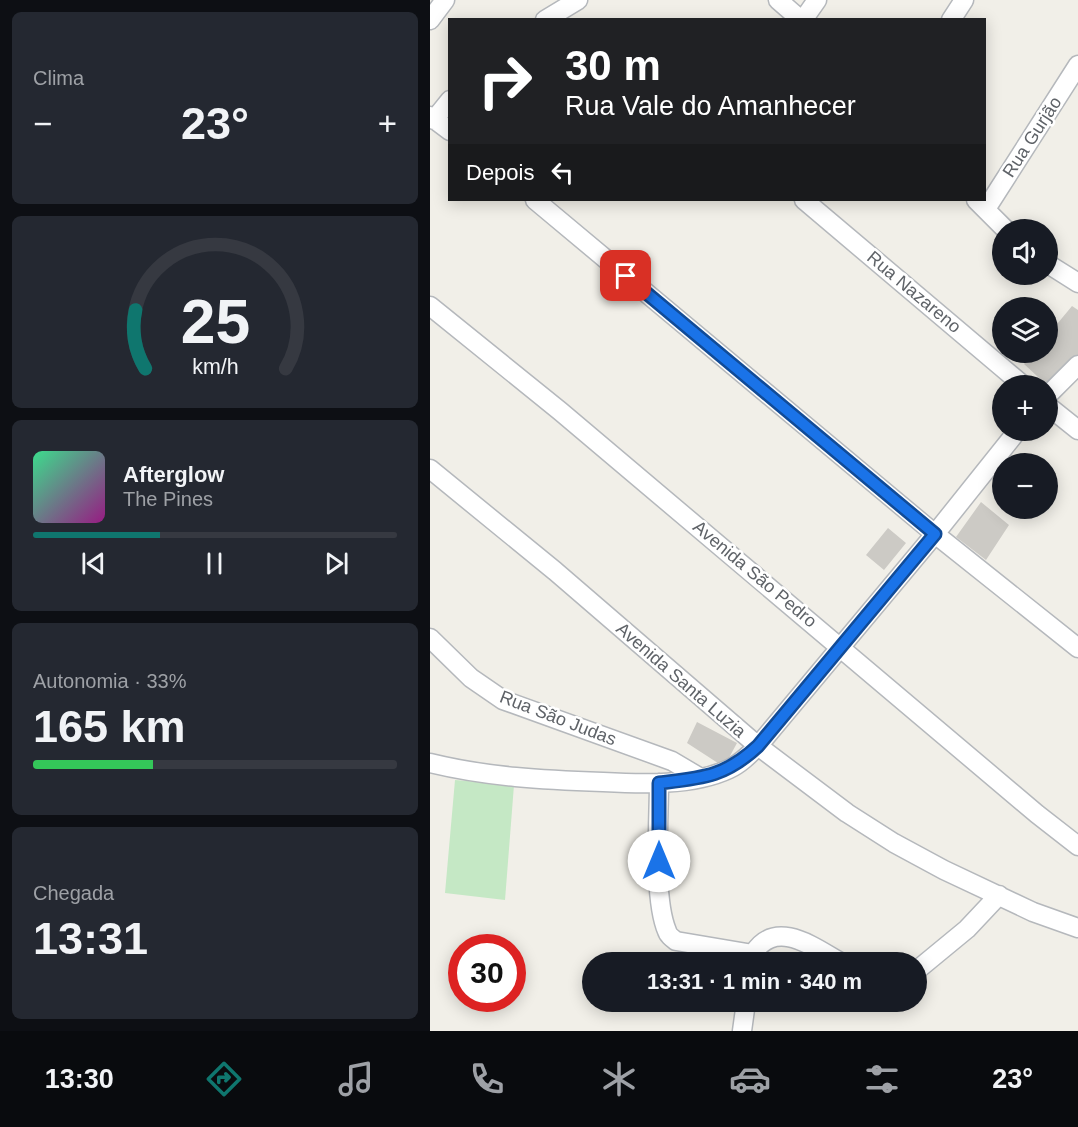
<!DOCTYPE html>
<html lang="pt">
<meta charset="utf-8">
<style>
:root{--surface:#171b24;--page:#242831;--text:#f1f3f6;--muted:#9ea1a6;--line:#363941;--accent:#0f766e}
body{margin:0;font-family:Arial,sans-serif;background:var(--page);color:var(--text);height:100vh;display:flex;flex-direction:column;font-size:22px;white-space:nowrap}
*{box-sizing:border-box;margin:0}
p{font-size:20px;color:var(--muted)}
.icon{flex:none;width:33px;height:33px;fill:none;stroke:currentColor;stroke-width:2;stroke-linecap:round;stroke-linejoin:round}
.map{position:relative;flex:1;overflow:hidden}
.details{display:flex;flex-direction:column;gap:12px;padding:12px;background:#0d0f14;width:430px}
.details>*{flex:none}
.hud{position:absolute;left:18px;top:18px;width:538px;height:183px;border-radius:0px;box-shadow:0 3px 15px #0003;background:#202124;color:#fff;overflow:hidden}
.buttons{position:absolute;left:562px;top:219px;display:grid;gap:12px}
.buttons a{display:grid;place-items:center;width:66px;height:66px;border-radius:50%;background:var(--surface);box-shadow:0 3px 15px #0003;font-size:30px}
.speed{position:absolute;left:18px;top:934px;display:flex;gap:12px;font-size:30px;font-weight:700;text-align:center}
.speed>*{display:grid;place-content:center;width:78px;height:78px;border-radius:50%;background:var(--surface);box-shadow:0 3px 15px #0003;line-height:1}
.speed .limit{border:9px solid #d22;background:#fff;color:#111}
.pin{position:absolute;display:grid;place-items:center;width:51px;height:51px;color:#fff;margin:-26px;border-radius:12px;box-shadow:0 3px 9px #0006}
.me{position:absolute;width:66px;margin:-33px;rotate:0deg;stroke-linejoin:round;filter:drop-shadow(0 0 4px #0008)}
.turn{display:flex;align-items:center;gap:21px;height:126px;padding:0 18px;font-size:27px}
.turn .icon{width:78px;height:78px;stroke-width:2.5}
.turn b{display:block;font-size:42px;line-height:51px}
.then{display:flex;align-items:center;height:57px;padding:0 18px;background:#0003;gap:12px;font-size:22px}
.big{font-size:45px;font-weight:700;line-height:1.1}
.details .card{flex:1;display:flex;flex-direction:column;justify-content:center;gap:9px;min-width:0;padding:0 21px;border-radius:9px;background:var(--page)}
.details .dial{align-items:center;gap:0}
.dial svg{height:156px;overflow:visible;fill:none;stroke:var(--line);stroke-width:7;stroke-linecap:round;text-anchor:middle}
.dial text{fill:var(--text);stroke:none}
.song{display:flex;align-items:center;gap:18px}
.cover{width:72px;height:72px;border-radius:9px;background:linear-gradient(135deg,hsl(150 70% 55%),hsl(310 70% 35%))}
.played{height:6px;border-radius:3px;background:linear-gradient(90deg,var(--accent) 35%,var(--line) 35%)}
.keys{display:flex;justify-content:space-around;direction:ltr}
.heat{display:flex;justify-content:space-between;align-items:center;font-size:33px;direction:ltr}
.charge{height:9px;border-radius:4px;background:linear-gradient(90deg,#34c759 33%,var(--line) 0)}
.trip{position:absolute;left:152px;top:952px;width:345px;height:60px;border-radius:30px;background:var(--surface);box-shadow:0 3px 15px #0003;font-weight:700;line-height:60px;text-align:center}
.dock{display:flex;height:96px;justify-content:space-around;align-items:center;background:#090b0e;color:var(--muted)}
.dock .icon{width:42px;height:42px}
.dock .selected{color:var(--accent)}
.dock b{font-size:27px;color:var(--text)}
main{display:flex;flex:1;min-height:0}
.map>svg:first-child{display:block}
</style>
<main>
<section class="details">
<div class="card"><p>Clima</p>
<div class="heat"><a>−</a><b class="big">23°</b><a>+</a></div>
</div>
<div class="card dial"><svg viewBox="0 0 100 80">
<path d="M14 69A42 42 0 1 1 86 69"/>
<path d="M14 69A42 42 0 0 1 9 39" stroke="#0f766e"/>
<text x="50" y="56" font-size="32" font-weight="700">25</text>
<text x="50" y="72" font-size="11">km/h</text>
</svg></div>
<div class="card">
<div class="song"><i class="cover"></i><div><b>Afterglow</b><p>The Pines</p></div></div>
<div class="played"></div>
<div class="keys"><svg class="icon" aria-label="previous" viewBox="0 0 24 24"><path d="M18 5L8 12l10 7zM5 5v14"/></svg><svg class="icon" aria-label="pause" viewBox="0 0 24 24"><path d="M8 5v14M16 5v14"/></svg><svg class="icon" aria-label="next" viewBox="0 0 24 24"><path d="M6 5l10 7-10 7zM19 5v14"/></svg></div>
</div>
<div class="card"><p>Autonomia · 33%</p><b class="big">165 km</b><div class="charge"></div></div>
<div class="card"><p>Chegada</p><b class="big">13:31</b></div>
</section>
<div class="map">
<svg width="648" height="1031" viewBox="0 0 648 1031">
<rect width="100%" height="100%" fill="#f1efe8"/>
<path fill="#c5e8c5" d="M25 780 84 785 75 900 15 893Z"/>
<path fill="#cccac5" d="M642 306 648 310V355L620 388 594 364 604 352H618V335Z
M551 502 579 525 556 560 526 537Z
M458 528 476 543 454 570 436 555Z
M267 722 307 743 294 767 257 743Z"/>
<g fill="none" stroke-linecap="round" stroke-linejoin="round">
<defs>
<path id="minor" d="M348 0 371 20
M0 20 15 0
M115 20 148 0
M373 20 387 0
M521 20 534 0
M0 116 20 131
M4 120 20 100
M105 200 505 534 648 648
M374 200 594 386
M546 200 576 230
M556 209 648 65
M618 264 648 283
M0 306 130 411 607 814 648 846
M618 395 648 365
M618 406 648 430
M0 469 125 571 328 746 417 813 464 843 514 870 603 912 648 928
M0 638 41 678 73 700 242 761 269 777
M0 763C57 777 114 780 173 782 212 784 263 786 299 769 310 764 319 755 328 746L505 534 588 430
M229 783C229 821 223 898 237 931 238 935 242 938 246 941L323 954C346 917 385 948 412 963
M486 971 537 929 569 895
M312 1031 316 1002"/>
</defs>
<use href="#minor" stroke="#b5b8bc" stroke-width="21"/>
<use href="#minor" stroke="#fff" stroke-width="18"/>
</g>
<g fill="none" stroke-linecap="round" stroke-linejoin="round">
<defs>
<path id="route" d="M196 276 505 534 328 746C295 777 272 778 229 783V861"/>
</defs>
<use href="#route" stroke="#114b97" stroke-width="15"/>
<use href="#route" stroke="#1a73e8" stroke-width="10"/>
</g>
<g text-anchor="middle" stroke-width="5" stroke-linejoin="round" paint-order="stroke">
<g font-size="18" fill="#5f6368" stroke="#fff">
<text transform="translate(602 137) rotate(-57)" y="6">Rua Gurjão</text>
<text transform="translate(484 292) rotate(40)" y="6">Rua Nazareno</text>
<text transform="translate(325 574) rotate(40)" y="6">Avenida São Pedro</text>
<text transform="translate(251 680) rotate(41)" y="6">Avenida Santa Luzia</text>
<text transform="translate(128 718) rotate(21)" y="6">Rua São Judas</text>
</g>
</g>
</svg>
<div class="buttons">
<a><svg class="icon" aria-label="sound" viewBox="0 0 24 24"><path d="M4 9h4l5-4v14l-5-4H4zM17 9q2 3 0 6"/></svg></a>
<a><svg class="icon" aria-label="layers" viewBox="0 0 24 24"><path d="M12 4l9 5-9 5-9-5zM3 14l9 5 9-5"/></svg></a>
<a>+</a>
<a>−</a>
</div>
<div class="speed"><div class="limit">30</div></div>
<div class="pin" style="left:196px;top:276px;background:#d93025"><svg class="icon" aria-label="arrive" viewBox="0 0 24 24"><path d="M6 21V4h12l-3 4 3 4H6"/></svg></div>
<svg class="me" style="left:229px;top:861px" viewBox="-20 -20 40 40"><circle r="19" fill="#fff"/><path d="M0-13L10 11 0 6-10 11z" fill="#1a73e8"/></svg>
<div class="trip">13:31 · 1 min · 340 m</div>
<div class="hud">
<div class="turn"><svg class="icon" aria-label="right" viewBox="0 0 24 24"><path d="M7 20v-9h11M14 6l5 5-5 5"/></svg><div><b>30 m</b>Rua Vale do Amanhecer</div></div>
<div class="then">Depois<svg class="icon" aria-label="left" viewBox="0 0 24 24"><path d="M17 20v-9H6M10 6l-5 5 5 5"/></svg></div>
</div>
</div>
</main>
<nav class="dock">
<b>13:30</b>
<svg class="icon selected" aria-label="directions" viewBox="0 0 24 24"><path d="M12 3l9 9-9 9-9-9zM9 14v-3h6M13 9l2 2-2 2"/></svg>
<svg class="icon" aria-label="music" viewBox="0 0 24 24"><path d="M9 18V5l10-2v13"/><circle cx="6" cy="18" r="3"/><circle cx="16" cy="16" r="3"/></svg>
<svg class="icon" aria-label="phone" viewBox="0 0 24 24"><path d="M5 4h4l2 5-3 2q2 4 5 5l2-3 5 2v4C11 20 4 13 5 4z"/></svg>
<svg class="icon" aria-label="climate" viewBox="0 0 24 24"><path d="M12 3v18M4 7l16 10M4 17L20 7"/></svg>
<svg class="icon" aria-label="car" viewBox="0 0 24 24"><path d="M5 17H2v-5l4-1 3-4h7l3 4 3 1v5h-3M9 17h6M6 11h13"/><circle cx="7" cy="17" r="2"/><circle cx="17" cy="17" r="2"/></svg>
<svg class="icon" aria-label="filters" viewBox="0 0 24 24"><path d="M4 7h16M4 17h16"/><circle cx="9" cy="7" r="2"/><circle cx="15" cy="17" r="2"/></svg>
<b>23°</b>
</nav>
